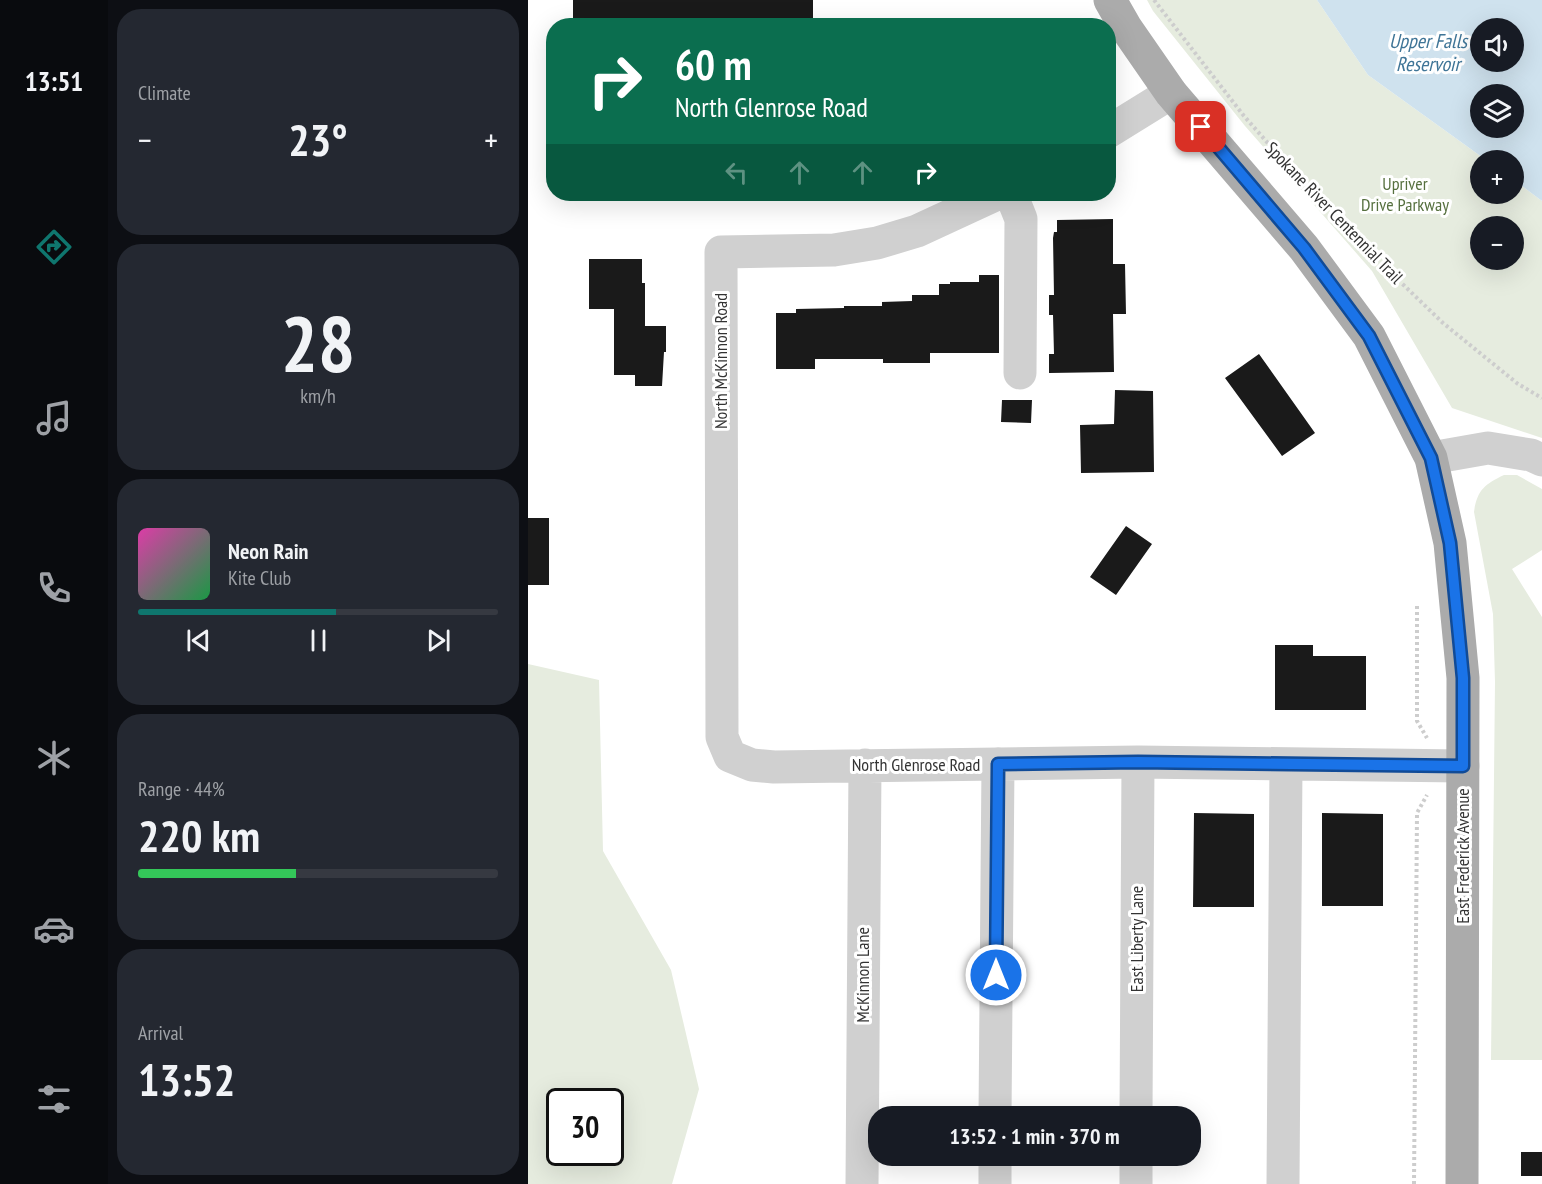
<!DOCTYPE html>
<meta charset="utf-8">
<style>
:root{--surface:#171b24;--page:#242831;--text:#f1f3f6;--muted:#9ea1a6;--line:#363941;--accent:#0f766e}
body{margin:0;font-family:"PT Sans Narrow",sans-serif;background:var(--page);color:var(--text);height:100vh;display:flex;flex-direction:column;font-size:22px;white-space:nowrap}
*{box-sizing:border-box;margin:0}
p{font-size:20px;color:var(--muted)}
.icon{flex:none;width:33px;height:33px;fill:none;stroke:currentColor;stroke-width:2;stroke-linecap:round;stroke-linejoin:round}
.map{position:relative;flex:1;overflow:hidden}
.side{display:flex;flex-direction:column;gap:9px;padding:9px;background:#0d0f14;width:420px}
.side>*{flex:none}
.banner{position:absolute;left:18px;top:18px;width:570px;height:183px;border-radius:24px;box-shadow:0 6px 24px #0002;background:#0b6e4f;color:#fff;overflow:hidden}
.fabs{position:absolute;left:942px;top:18px;display:grid;gap:12px}
.fabs a{display:grid;place-items:center;width:54px;height:54px;border-radius:50%;background:var(--surface);box-shadow:0 6px 24px #0002;font-size:30px}
.speed{position:absolute;left:18px;top:1088px;display:flex;gap:12px;font-size:30px;font-weight:700;text-align:center}
.speed>*{display:grid;place-content:center;width:78px;height:78px;border-radius:50%;background:var(--surface);box-shadow:0 6px 24px #0002;line-height:1}
.speed .limit{border:3px solid #111;border-radius:9px;background:#fff;color:#111}
.pin{position:absolute;display:grid;place-items:center;width:51px;height:51px;color:#fff;margin:-26px;border-radius:12px;box-shadow:0 3px 9px #0006}
.me{position:absolute;width:66px;margin:-33px;rotate:0deg;stroke-linejoin:round;filter:drop-shadow(0 0 4px #0008)}
.turn{display:flex;align-items:center;gap:21px;height:126px;padding:0 30px;font-size:27px}
.turn .icon{width:78px;height:78px;stroke-width:2.5}
.turn b{display:block;font-size:42px;line-height:51px}
.lanes{display:flex;align-items:center;height:57px;padding:0 30px;background:#0003;justify-content:center;gap:30px;direction:ltr}
.lanes .off{opacity:.35}
.big{font-size:45px;font-weight:700;line-height:1.1}
.side .tile{flex:1;display:flex;flex-direction:column;justify-content:center;gap:9px;min-width:0;padding:0 21px;border-radius:24px;background:var(--page)}
.side .dial{align-items:center;gap:0}
.dial b{font-size:78px;line-height:1}
.song{display:flex;align-items:center;gap:18px}
.cover{width:72px;height:72px;border-radius:9px;background:linear-gradient(135deg,hsl(320 70% 55%),hsl(140 70% 35%))}
.played{height:6px;border-radius:3px;background:linear-gradient(90deg,var(--accent) 55%,var(--line) 55%)}
.keys{display:flex;justify-content:space-around;direction:ltr}
.heat{display:flex;justify-content:space-between;align-items:center;font-size:33px;direction:ltr}
.charge{height:9px;border-radius:4px;background:linear-gradient(90deg,#34c759 44%,var(--line) 0)}
.trip{position:absolute;left:340px;top:1106px;width:333px;height:60px;border-radius:24px;background:var(--surface);box-shadow:0 6px 24px #0002;font-weight:700;line-height:60px;text-align:center}
main{display:flex;flex:1;min-height:0}
.dock{display:flex;flex-direction:column;width:108px;justify-content:space-around;align-items:center;background:#090b0e;color:var(--muted)}
.dock .icon{width:42px;height:42px}
.dock .on{color:var(--accent)}
.dock b{font-size:27px;color:var(--text)}
.map>svg:first-child{display:block}
</style>
<main>
<nav class="dock">
<b>13:51</b>
<svg class="icon on" aria-label="directions" viewBox="0 0 24 24"><path d="M12 3l9 9-9 9-9-9zM9 14v-3h6M13 9l2 2-2 2"/></svg>
<svg class="icon" aria-label="music" viewBox="0 0 24 24"><path d="M9 18V5l10-2v13"/><circle cx="6" cy="18" r="3"/><circle cx="16" cy="16" r="3"/></svg>
<svg class="icon" aria-label="phone" viewBox="0 0 24 24"><path d="M5 4h4l2 5-3 2q2 4 5 5l2-3 5 2v4C11 20 4 13 5 4z"/></svg>
<svg class="icon" aria-label="climate" viewBox="0 0 24 24"><path d="M12 3v18M4 7l16 10M4 17L20 7"/></svg>
<svg class="icon" aria-label="car" viewBox="0 0 24 24"><path d="M5 17H2v-5l4-1 3-4h7l3 4 3 1v5h-3M9 17h6M6 11h13"/><circle cx="7" cy="17" r="2"/><circle cx="17" cy="17" r="2"/></svg>
<svg class="icon" aria-label="filters" viewBox="0 0 24 24"><path d="M4 7h16M4 17h16"/><circle cx="9" cy="7" r="2"/><circle cx="15" cy="17" r="2"/></svg>
</nav>
<section class="side">
<div class="tile"><p>Climate</p>
<div class="heat"><a>−</a><b class="big">23°</b><a>+</a></div>
</div>
<div class="tile dial"><b>28</b><p>km/h</p></div>
<div class="tile">
<div class="song"><i class="cover"></i><div><b>Neon Rain</b><p>Kite Club</p></div></div>
<div class="played"></div>
<div class="keys"><svg class="icon" aria-label="previous" viewBox="0 0 24 24"><path d="M18 5L8 12l10 7zM5 5v14"/></svg><svg class="icon" aria-label="pause" viewBox="0 0 24 24"><path d="M8 5v14M16 5v14"/></svg><svg class="icon" aria-label="next" viewBox="0 0 24 24"><path d="M6 5l10 7-10 7zM19 5v14"/></svg></div>
</div>
<div class="tile"><p>Range · 44%</p><b class="big">220 km</b><div class="charge"></div></div>
<div class="tile"><p>Arrival</p><b class="big">13:52</b></div>
</section>
<div class="map">
<svg width="1014" height="1184" viewBox="0 0 1014 1184">
<rect width="100%" height="100%" fill="#fff"/>
<path fill="#e6ecdf" fill-rule="evenodd" d="M619 0H789L840 75 958 160H952V194H986V180L1014 201V438L924 408 844 271 717 126 625 11ZM952 226H986V260H952Z
M976 475H989L1014 489V550L984 569 1014 617V1060H963L967 682 965 614 946 512C949 490 957 484 976 475Z
M0 664 71 680 75 851 143 970 171 1089 144 1184H0ZM32 1101H82V1152H32Z"/>
<path fill="#cfe2ee" fill-rule="evenodd" d="M789 0H1014V201L986 180V160H958L840 75ZM952 28H986V62H952ZM952 94H986V128H952Z"/>
<path fill="#1a1a1a" d="M45 0H285V26H45Z
M585 219V264H597L598 314H585L586 372 521 373V354H526L525 315H521V295H526L525 238 526 232H529V220Z
M61 259H114V283H117V326H138V352H136L134 386H107V375H86V309H61Z
M451 275H471V353H402V363H355V359H287V369H248V313H268V309L316 308V306H354V302L384 301V295H411V284H422V282H451Z
M731 354 787 433 754 456 697 378Z
M587 390 625 391 626 472 553 473 552 425 586 424Z
M474 400H504L503 423 473 422Z
M0 518H21V585H0Z
M598 526 624 544 588 595 562 577Z
M747 645H785V656H838V710H747Z
M666 813 726 814V907H665Z
M794 813 855 814V906H794Z
M993 1152H1014V1176H993Z"/>
<g fill="none" stroke-linecap="round" stroke-linejoin="round">
<path stroke="#cdcdcd" stroke-width="4" stroke-dasharray="3 3" stroke-linecap="butt" d="M626 0 716 116 804 216 915 323 990 384 1014 398
M889 606V721L899 738
M886 1184 889 813 899 795"/>
<path stroke="#d0d0d0" stroke-width="33" d="M580 132 643 93
M469 194 389 231 349 243 306 250 193 252 194 737 202 756 224 765 246 767 610 762 935 766
M483 194 493 219 492 373
M903 458 960 448 1003 455 1014 460
M467 1116 470 764
M608 1116 610 762
M334 1184 337 765
M467 1184V1155
M608 1184V1155
M755 1184 758 764"/>
<path stroke="#ababab" stroke-width="33" d="M582 0 598 28 643 93 776 248 841 336 903 458 922 543 935 678 934 1184"/>
</g>
<g fill="none" stroke-linecap="round" stroke-linejoin="round">
<defs>
<path id="route" d="M468 975 470 764 610 762 935 766V678L922 543 903 458 841 336 776 248 673 127"/>
</defs>
<use href="#route" stroke="#114b97" stroke-width="15"/>
<use href="#route" stroke="#1a73e8" stroke-width="10"/>
</g>
<g text-anchor="middle" stroke-width="6" stroke-linejoin="round" paint-order="stroke">
<g font-size="18" fill="#56703f" stroke="#fff">
<text x="877" y="190">Upriver<tspan x="877" dy="21">Drive Parkway</tspan></text>
</g>
<g font-size="18" fill="#333" stroke="#fff">
<text transform="translate(806 213) rotate(46)" y="6">Spokane River Centennial Trail</text>
<text transform="translate(193 361) rotate(-90)" y="6">North McKinnon Road</text>
<text x="388" y="771">North Glenrose Road</text>
<text transform="translate(935 856) rotate(-90)" y="6">East Frederick Avenue</text>
<text transform="translate(609 939) rotate(-90)" y="6">East Liberty Lane</text>
<text transform="translate(335 975) rotate(-90)" y="6">McKinnon Lane</text>
</g>
<g font-size="20" font-style="italic" fill="#3f7597" stroke="#fff">
<text x="900" y="48">Upper Falls<tspan x="900" dy="23">Reservoir</tspan></text>
</g>
</g>
</svg>
<div class="fabs">
<a><svg class="icon" aria-label="sound" viewBox="0 0 24 24"><path d="M4 9h4l5-4v14l-5-4H4zM17 9q2 3 0 6"/></svg></a>
<a><svg class="icon" aria-label="layers" viewBox="0 0 24 24"><path d="M12 4l9 5-9 5-9-5zM3 14l9 5 9-5"/></svg></a>
<a>+</a>
<a>−</a>
</div>
<div class="speed"><div class="limit">30</div></div>
<div class="pin" style="left:673px;top:127px;background:#d93025"><svg class="icon" aria-label="arrive" viewBox="0 0 24 24"><path d="M6 21V4h12l-3 4 3 4H6"/></svg></div>
<svg class="me" style="left:468px;top:975px" viewBox="-20 -20 40 40"><circle r="17" fill="#1a73e8" stroke="#fff" stroke-width="3"/><path d="M0-11L8 9 0 5-8 9z" fill="#fff"/></svg>
<div class="trip">13:52 · 1 min · 370 m</div>
<div class="banner">
<div class="turn"><svg class="icon" aria-label="right" viewBox="0 0 24 24"><path d="M7 20v-9h11M14 6l5 5-5 5"/></svg><div><b>60 m</b>North Glenrose Road</div></div>
<div class="lanes"><svg class="icon off" aria-label="left" viewBox="0 0 24 24"><path d="M17 20v-9H6M10 6l-5 5 5 5"/></svg><svg class="icon off" aria-label="ahead" viewBox="0 0 24 24"><path d="M12 20V5M6 11l6-6 6 6"/></svg><svg class="icon off" aria-label="ahead" viewBox="0 0 24 24"><path d="M12 20V5M6 11l6-6 6 6"/></svg><svg class="icon" aria-label="right" viewBox="0 0 24 24"><path d="M7 20v-9h11M14 6l5 5-5 5"/></svg></div>
</div>
</div>
</main>
